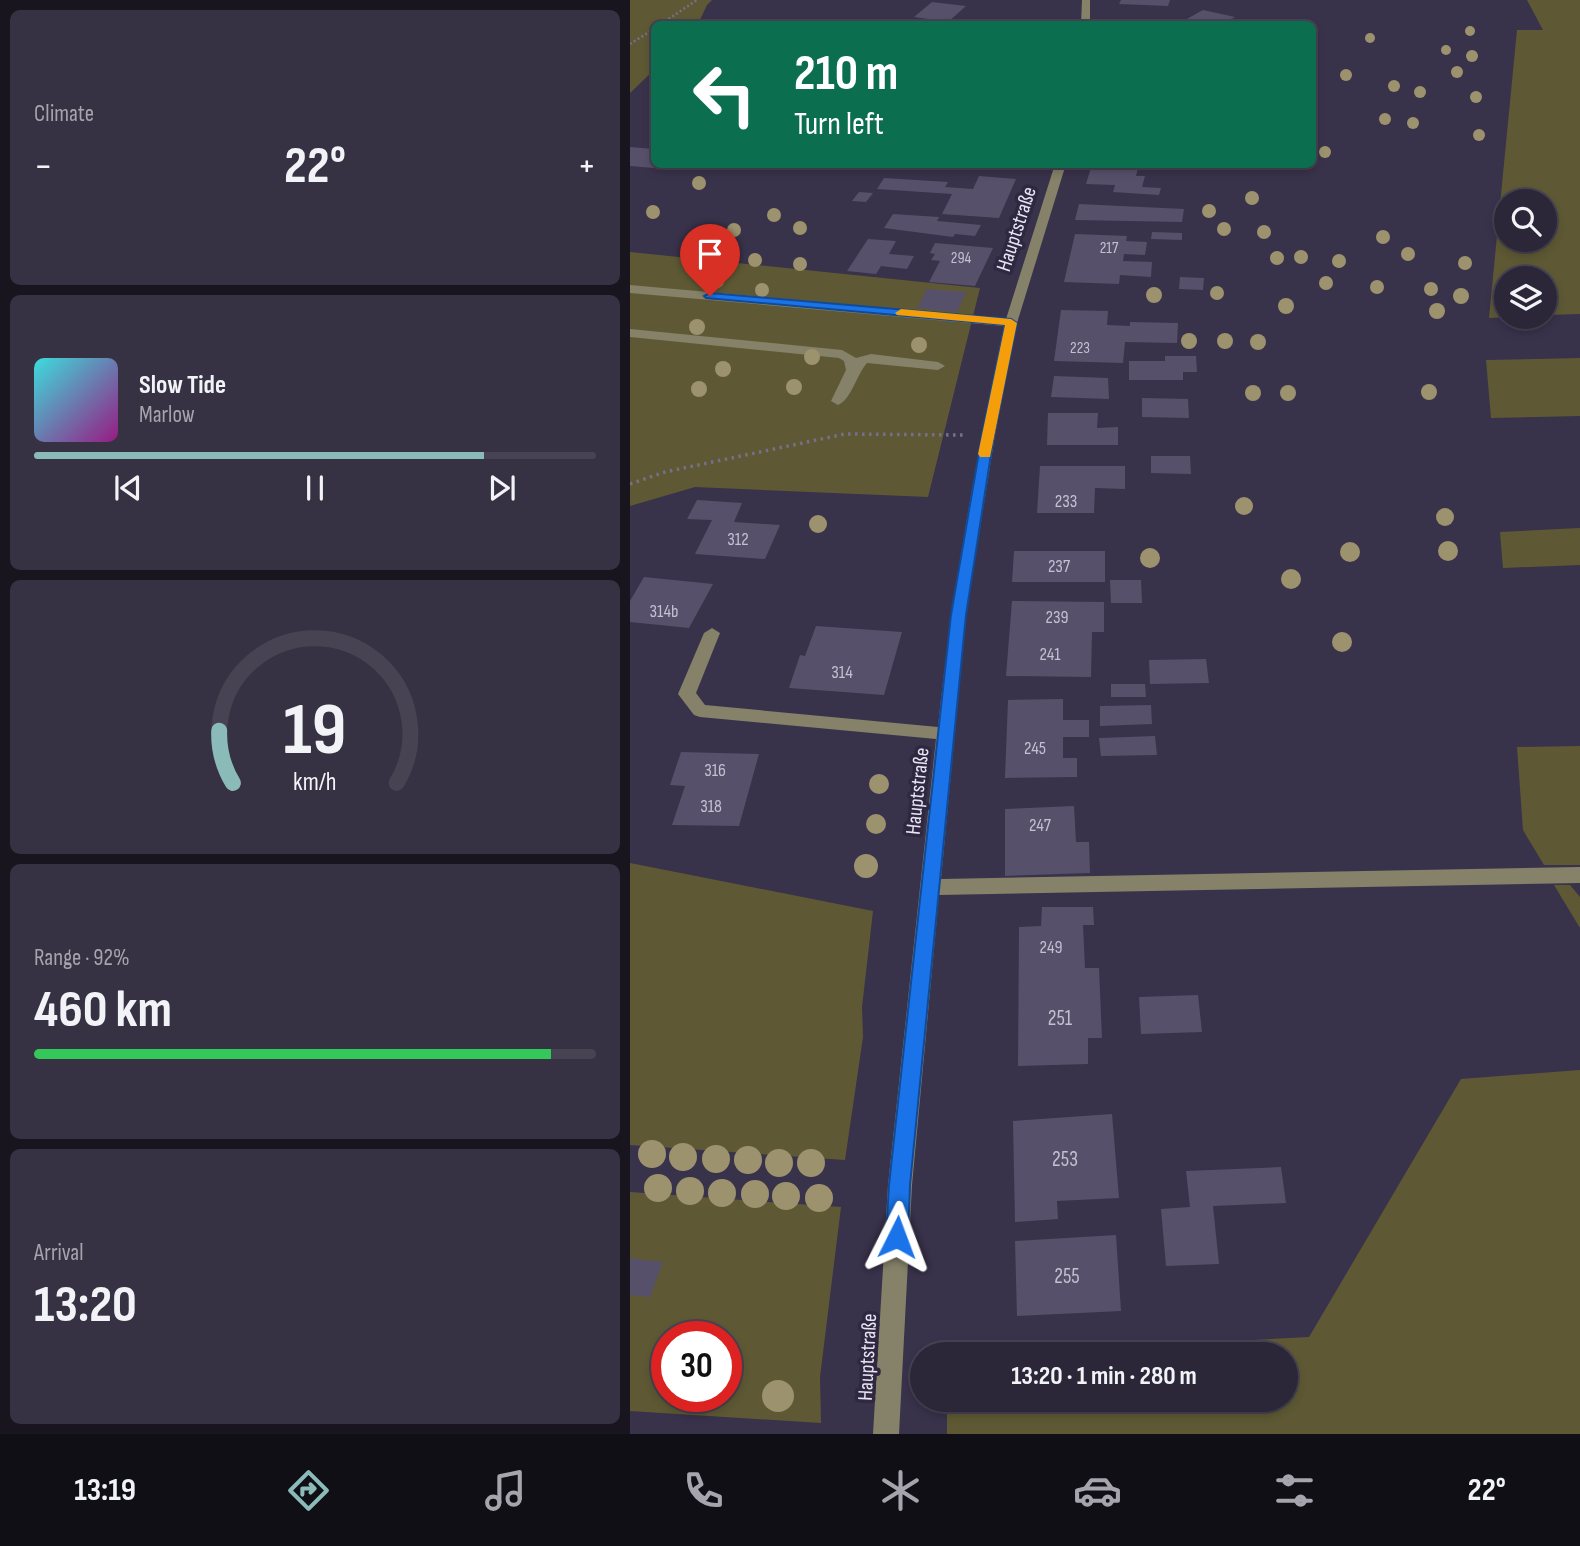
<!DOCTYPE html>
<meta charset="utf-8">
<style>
:root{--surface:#2b2638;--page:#373243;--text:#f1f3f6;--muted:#a6a5ae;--line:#474353;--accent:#8bbbb9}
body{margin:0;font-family:"Sofia Sans Condensed",sans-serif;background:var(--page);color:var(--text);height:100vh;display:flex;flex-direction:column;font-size:26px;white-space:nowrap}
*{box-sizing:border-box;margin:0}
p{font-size:23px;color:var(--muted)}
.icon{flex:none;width:38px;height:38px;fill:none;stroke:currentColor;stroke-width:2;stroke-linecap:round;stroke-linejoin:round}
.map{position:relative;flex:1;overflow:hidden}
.panel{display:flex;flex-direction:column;gap:10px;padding:10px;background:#18151f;width:630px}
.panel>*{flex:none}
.hud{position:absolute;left:21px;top:21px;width:665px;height:147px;border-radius:10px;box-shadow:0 4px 10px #0003,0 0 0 2px var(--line);background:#0b6e4f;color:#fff;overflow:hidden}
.buttons{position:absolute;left:864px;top:189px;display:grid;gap:14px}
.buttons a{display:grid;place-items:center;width:63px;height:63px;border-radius:50%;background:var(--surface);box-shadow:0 4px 10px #0003,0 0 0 2px var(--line);font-size:35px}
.speed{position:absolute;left:21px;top:1321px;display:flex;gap:14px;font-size:35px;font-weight:700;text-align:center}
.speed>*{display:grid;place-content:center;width:91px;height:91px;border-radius:50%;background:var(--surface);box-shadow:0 4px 10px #0003,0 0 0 2px var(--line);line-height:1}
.speed .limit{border:10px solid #d22;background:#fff;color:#111}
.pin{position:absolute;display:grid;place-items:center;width:60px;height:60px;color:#fff;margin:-72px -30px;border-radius:50% 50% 50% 0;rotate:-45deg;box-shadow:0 0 7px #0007}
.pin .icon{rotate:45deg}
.me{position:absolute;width:77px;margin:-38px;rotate:3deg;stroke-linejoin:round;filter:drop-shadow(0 0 5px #0008)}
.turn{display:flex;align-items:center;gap:24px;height:147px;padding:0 28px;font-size:32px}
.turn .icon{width:91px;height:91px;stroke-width:2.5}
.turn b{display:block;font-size:49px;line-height:60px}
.big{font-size:52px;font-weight:700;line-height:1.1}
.panel .widget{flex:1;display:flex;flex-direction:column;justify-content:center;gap:10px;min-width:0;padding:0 24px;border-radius:10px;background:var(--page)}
.panel .dial{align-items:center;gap:0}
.dial svg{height:182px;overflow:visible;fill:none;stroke:var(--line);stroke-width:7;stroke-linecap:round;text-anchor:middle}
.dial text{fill:var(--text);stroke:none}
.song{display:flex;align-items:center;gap:21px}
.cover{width:84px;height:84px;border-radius:10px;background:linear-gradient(135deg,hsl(180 70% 55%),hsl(310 70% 35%))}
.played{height:7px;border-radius:4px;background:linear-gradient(90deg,var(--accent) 80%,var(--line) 80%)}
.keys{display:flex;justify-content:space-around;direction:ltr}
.heat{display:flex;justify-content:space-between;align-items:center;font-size:38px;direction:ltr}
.charge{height:10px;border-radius:5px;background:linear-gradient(90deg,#34c759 92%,var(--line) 0)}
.trip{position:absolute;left:280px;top:1342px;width:388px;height:70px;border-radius:35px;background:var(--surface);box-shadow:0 4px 10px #0003,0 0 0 2px var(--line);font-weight:700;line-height:70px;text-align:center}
.menu{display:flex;height:112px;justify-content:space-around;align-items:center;background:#110f16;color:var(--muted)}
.menu .icon{width:49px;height:49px}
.menu .active{color:var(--accent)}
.menu b{font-size:32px;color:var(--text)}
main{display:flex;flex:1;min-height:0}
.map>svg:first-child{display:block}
</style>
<main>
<section class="panel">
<div class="widget"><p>Climate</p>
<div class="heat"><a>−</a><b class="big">22°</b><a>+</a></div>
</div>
<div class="widget">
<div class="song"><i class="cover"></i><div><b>Slow Tide</b><p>Marlow</p></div></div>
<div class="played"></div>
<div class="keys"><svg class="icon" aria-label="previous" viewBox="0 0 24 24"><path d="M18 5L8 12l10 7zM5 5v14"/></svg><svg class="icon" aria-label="pause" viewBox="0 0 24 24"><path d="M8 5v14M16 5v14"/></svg><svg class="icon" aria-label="next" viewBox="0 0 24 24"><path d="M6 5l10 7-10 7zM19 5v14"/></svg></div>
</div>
<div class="widget dial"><svg viewBox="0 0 100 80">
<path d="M14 69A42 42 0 1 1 86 69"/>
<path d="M14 69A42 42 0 0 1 8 46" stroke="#8bbbb9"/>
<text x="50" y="56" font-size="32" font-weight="700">19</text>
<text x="50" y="72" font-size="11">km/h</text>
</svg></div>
<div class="widget"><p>Range · 92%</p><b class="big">460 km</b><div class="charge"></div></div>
<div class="widget"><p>Arrival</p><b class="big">13:20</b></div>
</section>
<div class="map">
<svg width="950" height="1434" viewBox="0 0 950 1434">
<rect width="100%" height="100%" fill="#39324b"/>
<path fill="#5e5934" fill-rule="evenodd" d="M0 0H82L77 5 68 24H24V70L0 93Z
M897 0H950V314L915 315V278H877V317H881L859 318 887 30H913ZM877 201H915V240H877Z
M0 252 350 288 298 497 65 487 0 506Z
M950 358V416L861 418 856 360Z
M950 528V565L873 568 870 532Z
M950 746V865H914L893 830 887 747Z
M0 863 243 911 232 1007 233 1037 215 1160 0 1145Z
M924 885H940L950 897V928Z
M950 1070V1434H317V1400H656V1354H365L679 1337 831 1079Z
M0 1192 211 1207 190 1377 191 1423 0 1411ZM37 1337H96V1396H37Z"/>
<path fill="#57506a" d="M491 0H540L538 6 489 4Z
M302 2 336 6 318 22 284 17Z
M573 10 605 17 593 24H576L555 20Z
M0 147 24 149V164H40L36 169 0 166Z
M462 164H509L506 176H515L512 187 531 188 529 195 483 192 485 185 456 184Z
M349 176 386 179 369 218 312 214 322 194 247 189 254 178 318 182 315 187 343 189Z
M229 192 243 193 236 202 222 201Z
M449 204 554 209 552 222 445 220Z
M263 214 309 217 307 221 351 225 345 236 325 234 323 237 254 228Z
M522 232 552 233V240L521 239Z
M445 234 497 236 496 241 517 242 515 255 494 254 493 261 522 262 521 277 490 275 489 284 434 282Z
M238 239 266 241 259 254 284 256 277 269 251 266 246 274 217 271Z
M305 243 363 248 345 286 299 282 310 261 301 260 305 254 300 253Z
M550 277 574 278 573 290 549 289Z
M297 289 336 292 327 312 287 308Z
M431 310 478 311 477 325 500 326V322L548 323 547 343 495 342 493 363 424 361Z
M535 356H566L567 372H553V380H499V361H535Z
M424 376 478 378 479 399 421 397Z
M512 398 558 399 559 418 512 417Z
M418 413H468L467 428 488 427V445H417Z
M521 456H560L561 474 521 473Z
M410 466H495V489L465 488 464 513H407Z
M67 500 112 503 104 522 150 525 135 559 65 554 82 520 57 519Z
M384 551H475V582H382Z
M14 577 83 584 59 628 0 622V601Z
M480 580H511L512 603H481Z
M382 601 474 602V632H462L461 677 376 676Z
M186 626 272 632 254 695 159 688 170 655 175 656Z
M576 659 579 683 520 684 519 660Z
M481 684H515L516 697H481Z
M433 699V720H459V737H433V758H447V777L375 778 378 700Z
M521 705 522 724 470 726V706Z
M525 736 527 755 471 756 469 738Z
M51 752 129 754 109 826 42 825 55 786 40 785Z
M444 806 446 842H459L460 873 375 876V809Z
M412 907H463L464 925H453L455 968H469L472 1038H458V1064L388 1066 389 927 411 926Z
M568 995 572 1032 511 1034 509 997Z
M482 1114 489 1198 427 1201 428 1219 385 1222 383 1121Z
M651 1167 656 1203 583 1206 589 1264 536 1266 531 1209 560 1207 556 1171Z
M486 1235 491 1311 387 1316 385 1241Z
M0 1258 33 1262 20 1297 0 1295Z"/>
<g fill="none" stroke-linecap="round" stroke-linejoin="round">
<path stroke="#767086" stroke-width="2.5" stroke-dasharray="2 2.5" stroke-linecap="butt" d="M31 24 67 0
M0 44 24 29"/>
<path stroke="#767086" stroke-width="3.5" stroke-dasharray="2.5 4.5" stroke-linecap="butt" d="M0 484 35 472 215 434 333 435"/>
<path fill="#858269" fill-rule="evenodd" d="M452 0H460V24H451Z
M425 164H436L387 323 365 435 336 615 311 879 950 867V883L309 895 282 1185 269 1434H243L258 1185 306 739 70 717 64 715 48 694 74 633 82 628 90 633 66 693 75 705 308 727C322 592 346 459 374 326L0 293V285L376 319Z
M0 329 212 350 226 358 241 354 308 362 315 366 308 370 237 363C227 374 221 400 208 405L201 401 216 370 214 361 209 358 0 337Z"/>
</g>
<g fill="#9d926e">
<circle cx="840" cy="31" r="5"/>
<circle cx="740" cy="38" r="5"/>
<circle cx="816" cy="50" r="5"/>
<circle cx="842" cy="56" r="6"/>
<circle cx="827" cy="72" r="6"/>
<circle cx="716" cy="75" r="6"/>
<circle cx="764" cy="86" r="6"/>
<circle cx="790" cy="92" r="6"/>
<circle cx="846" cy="97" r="6"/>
<circle cx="755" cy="119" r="6"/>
<circle cx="783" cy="123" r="6"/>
<circle cx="849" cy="135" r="6"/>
<circle cx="695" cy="152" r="6"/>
<circle cx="69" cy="183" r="7"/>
<circle cx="622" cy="198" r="7"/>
<circle cx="579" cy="211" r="7"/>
<circle cx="23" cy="212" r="7"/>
<circle cx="144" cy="215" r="7"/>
<circle cx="170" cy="228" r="7"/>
<circle cx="594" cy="229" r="7"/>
<circle cx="104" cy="230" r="7"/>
<circle cx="634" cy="232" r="7"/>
<circle cx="753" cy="237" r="7"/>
<circle cx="778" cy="254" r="7"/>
<circle cx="671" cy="257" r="7"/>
<circle cx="647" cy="258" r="7"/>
<circle cx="125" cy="260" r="7"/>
<circle cx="709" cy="261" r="7"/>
<circle cx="835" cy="263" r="7"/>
<circle cx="170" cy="264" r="7"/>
<circle cx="87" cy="281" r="7"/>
<circle cx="696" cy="283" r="7"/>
<circle cx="747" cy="287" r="7"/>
<circle cx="801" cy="289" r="7"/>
<circle cx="132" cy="290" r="7"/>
<circle cx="587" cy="293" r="7"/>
<circle cx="524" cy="295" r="8"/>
<circle cx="831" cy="296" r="8"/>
<circle cx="656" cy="306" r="8"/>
<circle cx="807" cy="311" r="8"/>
<circle cx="67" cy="327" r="8"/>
<circle cx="559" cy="341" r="8"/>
<circle cx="595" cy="341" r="8"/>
<circle cx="628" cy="342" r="8"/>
<circle cx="289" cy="345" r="8"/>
<circle cx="182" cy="357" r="8"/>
<circle cx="93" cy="369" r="8"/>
<circle cx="164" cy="387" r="8"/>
<circle cx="69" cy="389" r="8"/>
<circle cx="799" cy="392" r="8"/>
<circle cx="623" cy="393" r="8"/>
<circle cx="658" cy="393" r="8"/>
<circle cx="614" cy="506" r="9"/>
<circle cx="815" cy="517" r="9"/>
<circle cx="188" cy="524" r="9"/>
<circle cx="818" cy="551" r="10"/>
<circle cx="720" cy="552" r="10"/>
<circle cx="520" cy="558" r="10"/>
<circle cx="661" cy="579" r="10"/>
<circle cx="712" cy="642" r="10"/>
<circle cx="249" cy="784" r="10"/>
<circle cx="246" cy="824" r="10"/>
<circle cx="236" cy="866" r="12"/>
<circle cx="22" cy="1154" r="14"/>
<circle cx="53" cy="1157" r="14"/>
<circle cx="86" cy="1159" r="14"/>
<circle cx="118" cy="1160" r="14"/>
<circle cx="149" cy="1163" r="14"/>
<circle cx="181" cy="1163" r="14"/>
<circle cx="28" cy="1188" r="14"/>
<circle cx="60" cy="1191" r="14"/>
<circle cx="92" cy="1193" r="14"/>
<circle cx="125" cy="1194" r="14"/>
<circle cx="156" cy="1196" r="14"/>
<circle cx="189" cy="1198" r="14"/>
<circle cx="148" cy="1396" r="16"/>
</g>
<path fill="#1a73e8" stroke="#114b97" stroke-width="2" d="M80 293 381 319 387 323 364 435 336 615 280 1185 278 1237 274 1244 267 1247 259 1244 256 1237 259 1185 321 615 352 435 375 325 76 298 74 296Z"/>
<path fill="#f59e0b" d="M271 309 381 319 387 323 360 457H350L348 454 375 325 267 315 265 313Z"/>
<g text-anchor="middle" stroke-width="7" stroke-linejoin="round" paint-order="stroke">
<g font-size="16" fill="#c4bfd2">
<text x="479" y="253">217</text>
<text x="331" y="263">294</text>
<text x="450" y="353">223</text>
</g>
<g font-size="18" fill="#c4bfd2">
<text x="436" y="507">233</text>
<text x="108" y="545">312</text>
<text x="429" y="572">237</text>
<text x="34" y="617">314b</text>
<text x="427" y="623">239</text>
<text x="420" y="660">241</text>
<text x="212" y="678">314</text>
<text x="405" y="754">245</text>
<text x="85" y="776">316</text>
<text x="81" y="812">318</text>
<text x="410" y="831">247</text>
<text x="421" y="953">249</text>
</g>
<g font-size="21" fill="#e8e4f4" stroke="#2f2840">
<text transform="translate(386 229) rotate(-72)" y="7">Hauptstraße</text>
<text transform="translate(287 791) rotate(-84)" y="7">Hauptstraße</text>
<text transform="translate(237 1357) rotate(-87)" y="7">Hauptstraße</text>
</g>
<g font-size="21" fill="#c4bfd2">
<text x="430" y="1025">251</text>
<text x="435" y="1166">253</text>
<text x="437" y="1283">255</text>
</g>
</g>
</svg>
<div class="buttons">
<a><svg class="icon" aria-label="search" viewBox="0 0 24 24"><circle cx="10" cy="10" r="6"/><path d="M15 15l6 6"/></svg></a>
<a><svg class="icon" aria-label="layers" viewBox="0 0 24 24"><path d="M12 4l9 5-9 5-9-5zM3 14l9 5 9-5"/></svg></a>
</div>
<div class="speed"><div class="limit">30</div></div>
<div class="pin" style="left:80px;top:296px;background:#d93025"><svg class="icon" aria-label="arrive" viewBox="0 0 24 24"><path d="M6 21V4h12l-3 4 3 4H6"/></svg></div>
<svg class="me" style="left:267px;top:1237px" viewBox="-20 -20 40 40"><path d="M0-17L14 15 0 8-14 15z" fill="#1a73e8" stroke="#fff" stroke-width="4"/></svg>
<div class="trip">13:20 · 1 min · 280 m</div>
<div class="hud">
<div class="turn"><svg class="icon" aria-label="left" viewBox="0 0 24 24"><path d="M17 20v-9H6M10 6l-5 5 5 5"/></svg><div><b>210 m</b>Turn left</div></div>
</div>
</div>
</main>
<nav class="menu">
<b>13:19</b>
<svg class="icon active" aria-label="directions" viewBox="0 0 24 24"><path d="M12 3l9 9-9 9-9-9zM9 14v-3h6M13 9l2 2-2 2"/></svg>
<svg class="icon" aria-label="music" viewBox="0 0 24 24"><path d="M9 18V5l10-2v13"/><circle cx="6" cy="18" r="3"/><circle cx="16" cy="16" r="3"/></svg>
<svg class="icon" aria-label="phone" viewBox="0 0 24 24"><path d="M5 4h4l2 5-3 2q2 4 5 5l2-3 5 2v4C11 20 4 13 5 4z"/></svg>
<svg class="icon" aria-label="climate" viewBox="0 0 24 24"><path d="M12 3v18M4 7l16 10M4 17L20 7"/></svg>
<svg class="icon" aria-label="car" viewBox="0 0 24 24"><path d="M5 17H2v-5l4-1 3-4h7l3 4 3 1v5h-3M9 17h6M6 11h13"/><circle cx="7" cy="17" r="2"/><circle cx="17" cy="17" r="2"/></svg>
<svg class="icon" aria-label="filters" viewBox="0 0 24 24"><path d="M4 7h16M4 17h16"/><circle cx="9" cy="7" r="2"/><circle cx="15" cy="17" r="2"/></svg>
<b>22°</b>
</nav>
